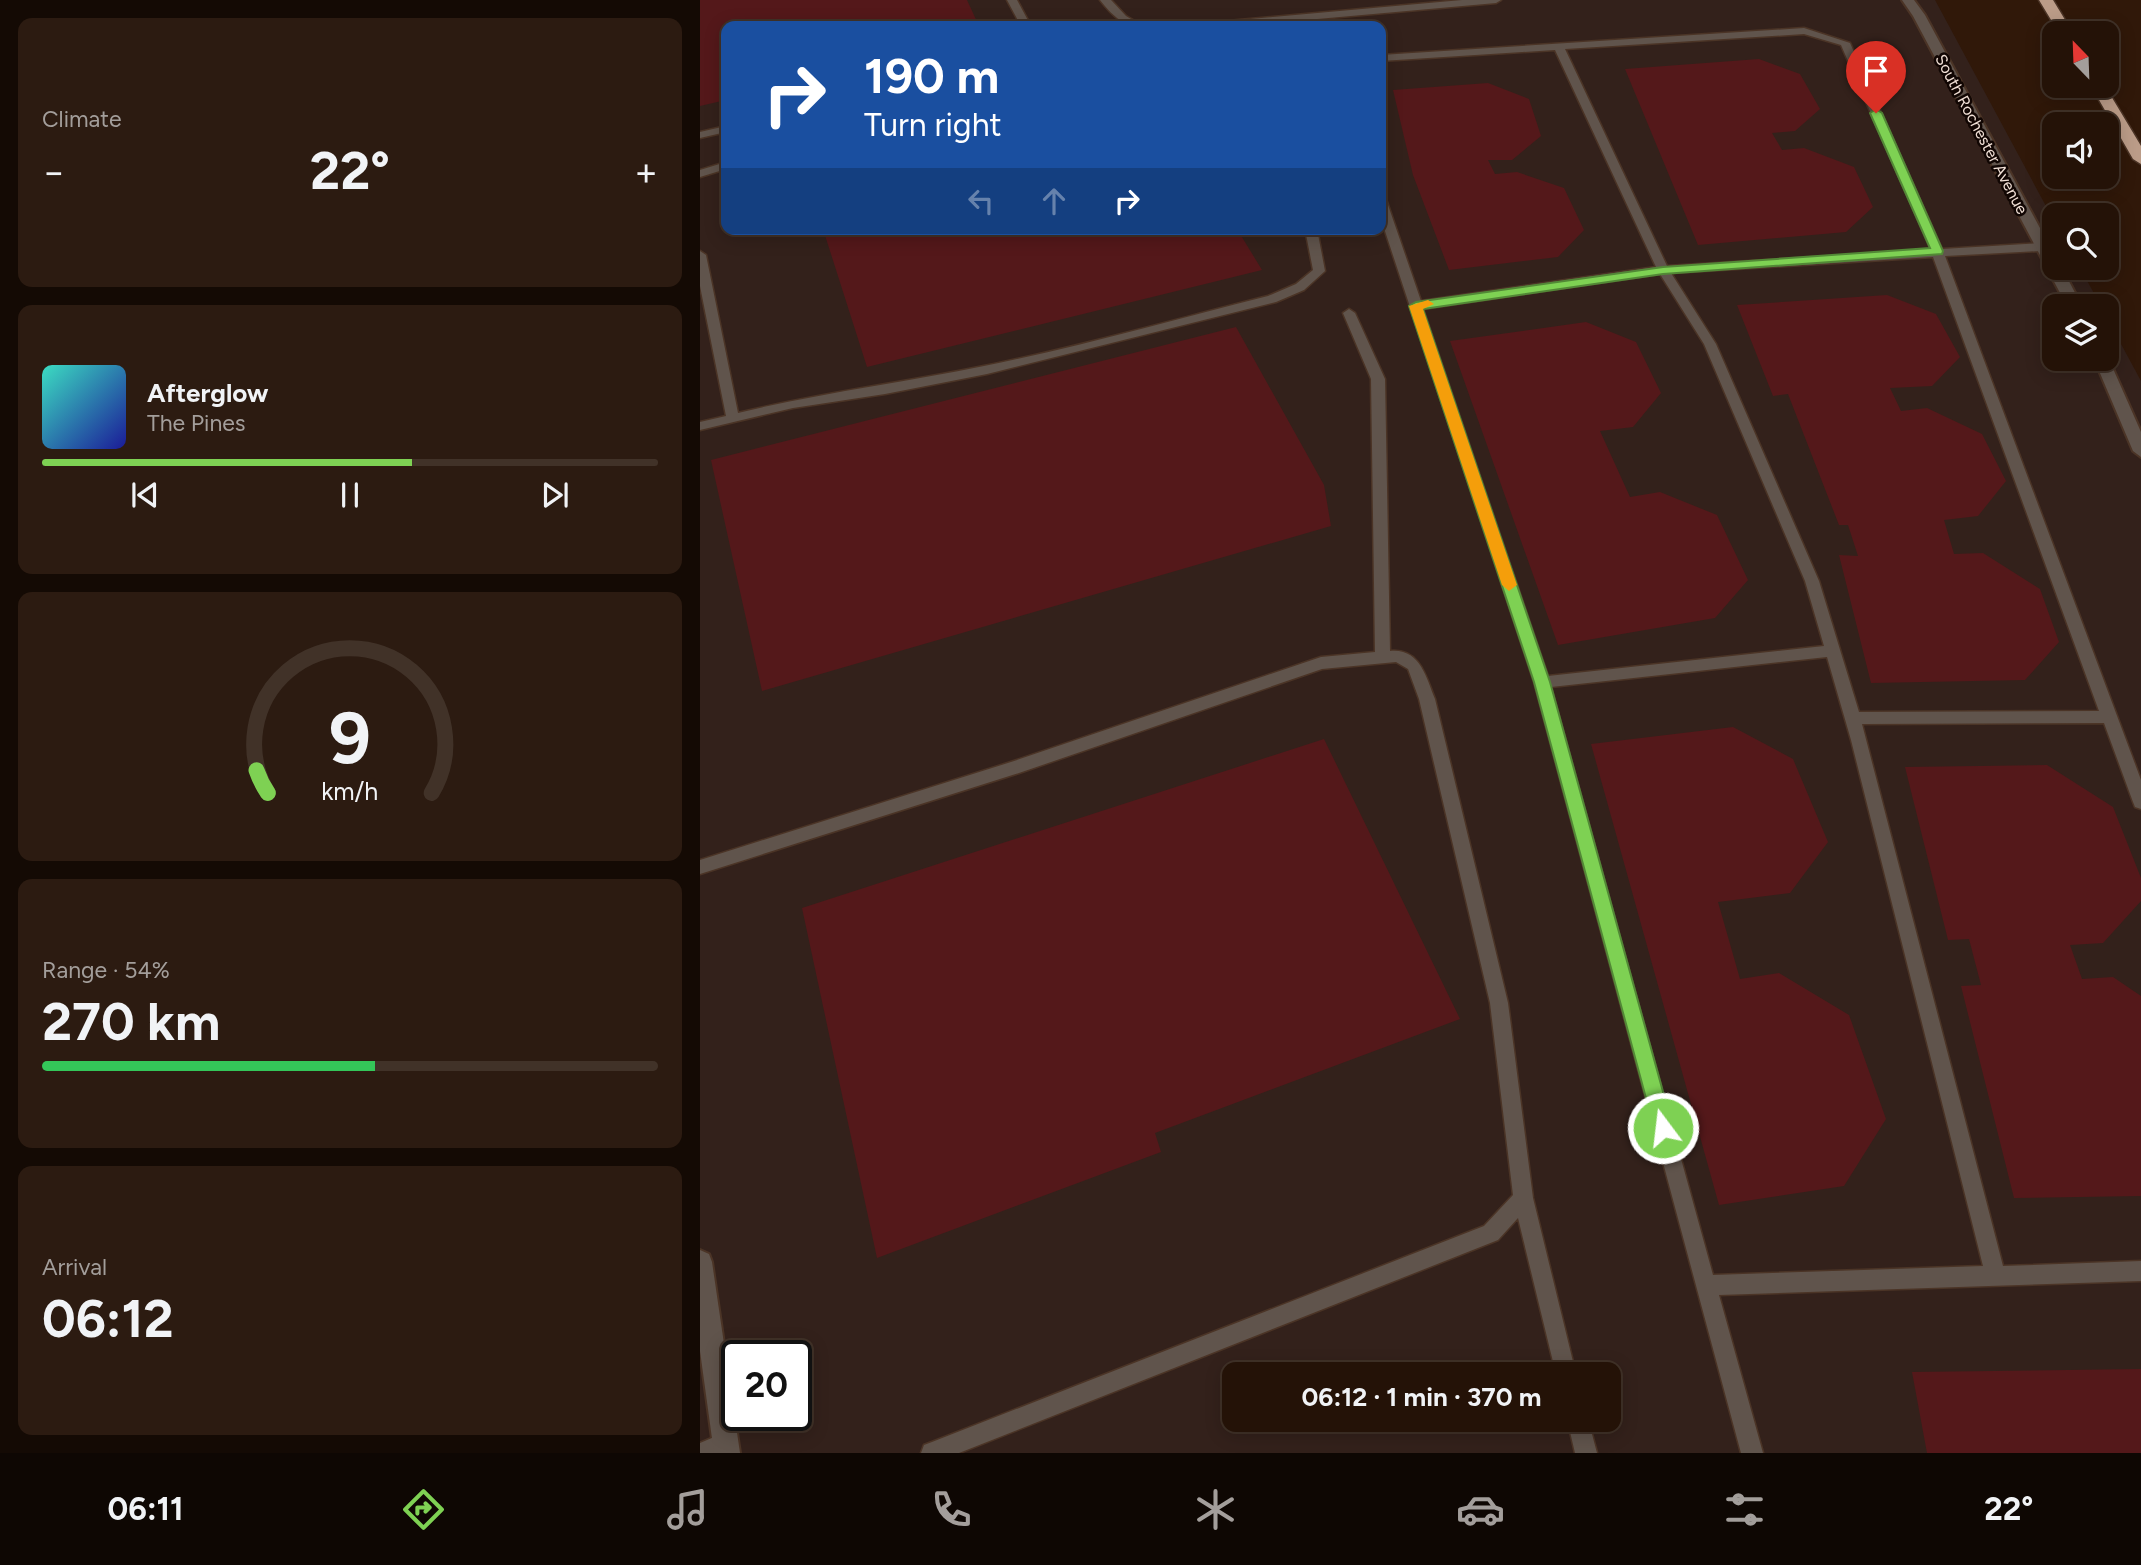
<!DOCTYPE html>
<meta charset="utf-8">
<style>
:root{--surface:#241207;--page:#2c1b11;--text:#f1f3f6;--muted:#a39e9b;--line:#413228;--accent:#7ed153}
body{margin:0;font-family:Figtree,sans-serif;background:var(--page);color:var(--text);height:100vh;display:flex;flex-direction:column;font-size:26px;white-space:nowrap}
*{box-sizing:border-box;margin:0}
p{font-size:23px;color:var(--muted)}
.icon{flex:none;width:38px;height:38px;fill:none;stroke:currentColor;stroke-width:2;stroke-linecap:round;stroke-linejoin:round}
.map{position:relative;flex:1;overflow:hidden}
.side{display:flex;flex-direction:column;gap:18px;padding:18px;background:#140a04;width:700px}
.side>*{flex:none}
.hud{position:absolute;left:21px;top:21px;width:665px;height:214px;border-radius:14px;box-shadow:0 4px 18px #0003,0 0 0 2px var(--line);background:#1a4fa0;color:#fff;overflow:hidden}
.needle{width:46px;rotate:337deg}
.buttons{position:absolute;left:1342px;top:21px;display:grid;gap:14px}
.buttons a{display:grid;place-items:center;width:77px;height:77px;border-radius:14px;background:var(--surface);box-shadow:0 4px 18px #0003,0 0 0 2px var(--line);font-size:35px}
.speed{position:absolute;left:21px;top:1340px;display:flex;gap:14px;font-size:35px;font-weight:700;text-align:center}
.speed>*{display:grid;place-content:center;width:91px;height:91px;border-radius:50%;background:var(--surface);box-shadow:0 4px 18px #0003,0 0 0 2px var(--line);line-height:1}
.speed .limit{border:4px solid #111;border-radius:10px;background:#fff;color:#111}
.pin{position:absolute;display:grid;place-items:center;width:60px;height:60px;color:#fff;margin:-72px -30px;border-radius:50% 50% 50% 0;rotate:-45deg;box-shadow:0 0 7px #0007}
.pin .icon{rotate:45deg}
.me{position:absolute;width:77px;margin:-38px;rotate:345deg;stroke-linejoin:round;filter:drop-shadow(0 0 5px #0008)}
.turn{display:flex;align-items:center;gap:24px;height:147px;padding:0 28px;font-size:32px}
.turn .icon{width:91px;height:91px;stroke-width:2.5}
.turn b{display:block;font-size:49px;line-height:60px}
.lanes{display:flex;align-items:center;height:66px;padding:0 28px;background:#0003;justify-content:center;gap:35px;direction:ltr}
.lanes .off{opacity:.35}
.big{font-size:52px;font-weight:700;line-height:1.1}
.side .card{flex:1;display:flex;flex-direction:column;justify-content:center;gap:10px;min-width:0;padding:0 24px;border-radius:14px;background:var(--page)}
.side .dial{align-items:center;gap:0}
.dial svg{height:182px;overflow:visible;fill:none;stroke:var(--line);stroke-width:7;stroke-linecap:round;text-anchor:middle}
.dial text{fill:var(--text);stroke:none}
.song{display:flex;align-items:center;gap:21px}
.cover{width:84px;height:84px;border-radius:10px;background:linear-gradient(135deg,hsl(170 70% 55%),hsl(240 70% 35%))}
.played{height:7px;border-radius:4px;background:linear-gradient(90deg,var(--accent) 60%,var(--line) 60%)}
.keys{display:flex;justify-content:space-around;direction:ltr}
.heat{display:flex;justify-content:space-between;align-items:center;font-size:38px;direction:ltr}
.charge{height:10px;border-radius:5px;background:linear-gradient(90deg,#34c759 54%,var(--line) 0)}
.trip{position:absolute;left:522px;top:1362px;width:399px;height:70px;border-radius:14px;background:var(--surface);box-shadow:0 4px 18px #0003,0 0 0 2px var(--line);font-weight:700;line-height:70px;text-align:center}
.menu{display:flex;height:112px;justify-content:space-around;align-items:center;background:#0e0703;color:var(--muted)}
.menu .icon{width:49px;height:49px}
.menu .current{color:var(--accent)}
.menu b{font-size:32px;color:var(--text)}
main{display:flex;flex:1;min-height:0}
.map>svg:first-child{display:block}
</style>
<main>
<section class="side">
<div class="card"><p>Climate</p>
<div class="heat"><a>−</a><b class="big">22°</b><a>+</a></div>
</div>
<div class="card">
<div class="song"><i class="cover"></i><div><b>Afterglow</b><p>The Pines</p></div></div>
<div class="played"></div>
<div class="keys"><svg class="icon" aria-label="previous" viewBox="0 0 24 24"><path d="M18 5L8 12l10 7zM5 5v14"/></svg><svg class="icon" aria-label="pause" viewBox="0 0 24 24"><path d="M8 5v14M16 5v14"/></svg><svg class="icon" aria-label="next" viewBox="0 0 24 24"><path d="M6 5l10 7-10 7zM19 5v14"/></svg></div>
</div>
<div class="card dial"><svg viewBox="0 0 100 80">
<path d="M14 69A42 42 0 1 1 86 69"/>
<path d="M14 69A42 42 0 0 1 9 59" stroke="#7ed153"/>
<text x="50" y="56" font-size="32" font-weight="700">9</text>
<text x="50" y="72" font-size="11">km/h</text>
</svg></div>
<div class="card"><p>Range · 54%</p><b class="big">270 km</b><div class="charge"></div></div>
<div class="card"><p>Arrival</p><b class="big">06:12</b></div>
</section>
<div class="map">
<svg width="1441" height="1453" viewBox="0 0 1441 1453">
<rect width="100%" height="100%" fill="#301809"/>
<path fill="#33211b" fill-rule="evenodd" d="M0 0H1235L1354 221V268H1380L1401 306H1354V359H1407V318L1441 381V1453H0ZM26 26H681V229H26ZM37 1356H96V1416H37ZM534 1374H908V1419H534Z"/>
<path fill="#54181a" d="M0 0H267L279 26H26V100L0 106Z
M1059 59 1100 74 1120 109 1095 131 1072 133 1082 150 1104 148 1154 167 1173 207 1146 232 998 245 925 69Z
M788 83 829 99 841 136 812 160H788L795 174 817 172 864 188 884 230 858 257 749 270 713 175 693 90Z
M123 229H537L562 270 167 367Z
M1187 295 1236 314 1260 357 1232 386 1190 388 1201 411 1227 408 1282 434 1306 481 1278 516 1244 520 1254 554 1283 553 1340 589 1359 642 1325 680 1171 683 1139 555 1158 556 1148 525H1139L1088 394 1073 396 1037 305Z
M886 322 936 342 961 393 933 427 900 431 930 497 960 492 1017 515 1048 580 1015 618 858 645 750 341Z
M536 327 624 485 631 526 62 691 11 460Z
M1033 727 1093 759 1128 842 1090 893 1018 902 1040 979 1079 973 1149 1015 1186 1119 1144 1186 1019 1205 891 744Z
M624 739 760 1019 455 1133 461 1152 177 1258 102 908Z
M1347 765 1413 807 1441 878V901L1403 943 1370 945 1382 979 1413 977 1441 996V1196L1314 1198 1261 986 1281 985 1269 939 1248 940 1205 767Z
M1441 1369V1453H1227L1212 1372Z"/>
<g fill="none" stroke-linecap="round" stroke-linejoin="round">
<defs>
<path id="service" d="M307 0H317L331 26H321Z
M400 0H411L426 16 443 26C423 27 412 15 400 0Z
M762 0H801L796 3 538 26H501L506 23Z
M1104 28 1150 43 1242 249 1341 243 1347 247 1341 251 1245 256 1441 780V809L1435 807 1433 802 1404 723 1162 724 1303 1266 1441 1261V1281L1019 1295 1063 1453H1041L834 682 681 219V199L687 202 721 301 956 267 855 50 681 61V55ZM1104 34 1141 45 1231 250 967 266 865 49ZM1233 257 1399 711 1159 712 1119 581 1016 344 971 273ZM960 274 1004 344 1105 581 1124 646 848 676 723 309ZM1127 657 1151 740 1283 1266 1013 1275 851 687Z
M26 126V132L0 138V132Z
M26 162V169L0 177V170Z
M605 229H617L625 271 604 290 576 302 287 374 185 394 93 408 0 430V422L26 416 0 286V251L6 255 38 413C119 393 202 383 284 366 379 347 473 320 568 296L596 284 613 270Z
M649 309 655 313 685 379 690 651C720 648 726 677 735 699L808 1003 833 1198 876 1374H856L818 1218 798 1240 259 1453H221L224 1445 232 1442 784 1226 813 1195 790 1003 719 699 708 669 696 662 622 669 319 773 0 874V860L311 762 621 657 675 652 671 379 643 313Z
M867 1419H888L897 1453H875Z
M26 1432 34 1435 37 1443 34 1451 28 1453H0V1443Z"/>
<path id="minor" d="M1202 0H1214L1225 15 1354 254V268H1362L1382 306H1367L1213 16Z
M1407 355 1441 432V457L1433 451 1394 359H1407Z"/>
<path id="tertiary" d="M0 1250 9 1254 12 1262 40 1453H14L0 1351Z"/>
<path id="motorway" d="M1339 0H1353L1373 33H1359Z
M1391 86H1405L1441 146V164L1433 159Z"/>
</defs>
<use href="#service" stroke="#4b3426" stroke-width="3"/>
<use href="#minor" stroke="#4b3426" stroke-width="4"/>
<use href="#tertiary" stroke="#4b3426" stroke-width="4"/>
<use href="#motorway" stroke="#4b3426" stroke-width="3"/>
<use href="#service" fill="#60544c" fill-rule="evenodd"/>
<use href="#minor" fill="#60544c" fill-rule="evenodd"/>
<use href="#tertiary" fill="#60544c" fill-rule="evenodd"/>
<use href="#motorway" fill="#bb9c88" fill-rule="evenodd"/>
</g>
<path fill="#7ed153" stroke="#528836" stroke-width="2" d="M1176 109 1182 113 1243 251 1242 254 963 274 723 309 850 682 973 1128 970 1134 963 1136 957 1134 954 1128 834 682 709 306 716 302 963 267 1230 248 1170 113Z"/>
<path fill="#f59e0b" d="M728 300 734 304 723 309 817 585 809 591 802 585 709 306Z"/>
<g text-anchor="middle" stroke-width="5" stroke-linejoin="round" paint-order="stroke">
<g font-size="16" fill="#f1e0d6" stroke="#110603">
<text transform="translate(1282 134) rotate(62)" y="6">South Rochester Avenue</text>
</g>
</g>
</svg>
<div class="buttons">
<a><svg class="needle" viewBox="-14 -14 28 28"><path d="M0-13l5 13h-10z" fill="#e53935"/><path d="M0 13l5-13h-10z" fill="#a39e9b"/></svg></a>
<a><svg class="icon" aria-label="sound" viewBox="0 0 24 24"><path d="M4 9h4l5-4v14l-5-4H4zM17 9q2 3 0 6"/></svg></a>
<a><svg class="icon" aria-label="search" viewBox="0 0 24 24"><circle cx="10" cy="10" r="6"/><path d="M15 15l6 6"/></svg></a>
<a><svg class="icon" aria-label="layers" viewBox="0 0 24 24"><path d="M12 4l9 5-9 5-9-5zM3 14l9 5 9-5"/></svg></a>
</div>
<div class="speed"><div class="limit">20</div></div>
<div class="pin" style="left:1176px;top:113px;background:#d93025"><svg class="icon" aria-label="arrive" viewBox="0 0 24 24"><path d="M6 21V4h12l-3 4 3 4H6"/></svg></div>
<svg class="me" style="left:963px;top:1128px" viewBox="-20 -20 40 40"><circle r="17" fill="#7ed153" stroke="#fff" stroke-width="3"/><path d="M0-11L8 9 0 5-8 9z" fill="#fff"/></svg>
<div class="trip">06:12 · 1 min · 370 m</div>
<div class="hud">
<div class="turn"><svg class="icon" aria-label="right" viewBox="0 0 24 24"><path d="M7 20v-9h11M14 6l5 5-5 5"/></svg><div><b>190 m</b>Turn right</div></div>
<div class="lanes"><svg class="icon off" aria-label="left" viewBox="0 0 24 24"><path d="M17 20v-9H6M10 6l-5 5 5 5"/></svg><svg class="icon off" aria-label="ahead" viewBox="0 0 24 24"><path d="M12 20V5M6 11l6-6 6 6"/></svg><svg class="icon" aria-label="right" viewBox="0 0 24 24"><path d="M7 20v-9h11M14 6l5 5-5 5"/></svg></div>
</div>
</div>
</main>
<nav class="menu">
<b>06:11</b>
<svg class="icon current" aria-label="directions" viewBox="0 0 24 24"><path d="M12 3l9 9-9 9-9-9zM9 14v-3h6M13 9l2 2-2 2"/></svg>
<svg class="icon" aria-label="music" viewBox="0 0 24 24"><path d="M9 18V5l10-2v13"/><circle cx="6" cy="18" r="3"/><circle cx="16" cy="16" r="3"/></svg>
<svg class="icon" aria-label="phone" viewBox="0 0 24 24"><path d="M5 4h4l2 5-3 2q2 4 5 5l2-3 5 2v4C11 20 4 13 5 4z"/></svg>
<svg class="icon" aria-label="climate" viewBox="0 0 24 24"><path d="M12 3v18M4 7l16 10M4 17L20 7"/></svg>
<svg class="icon" aria-label="car" viewBox="0 0 24 24"><path d="M5 17H2v-5l4-1 3-4h7l3 4 3 1v5h-3M9 17h6M6 11h13"/><circle cx="7" cy="17" r="2"/><circle cx="17" cy="17" r="2"/></svg>
<svg class="icon" aria-label="filters" viewBox="0 0 24 24"><path d="M4 7h16M4 17h16"/><circle cx="9" cy="7" r="2"/><circle cx="15" cy="17" r="2"/></svg>
<b>22°</b>
</nav>
